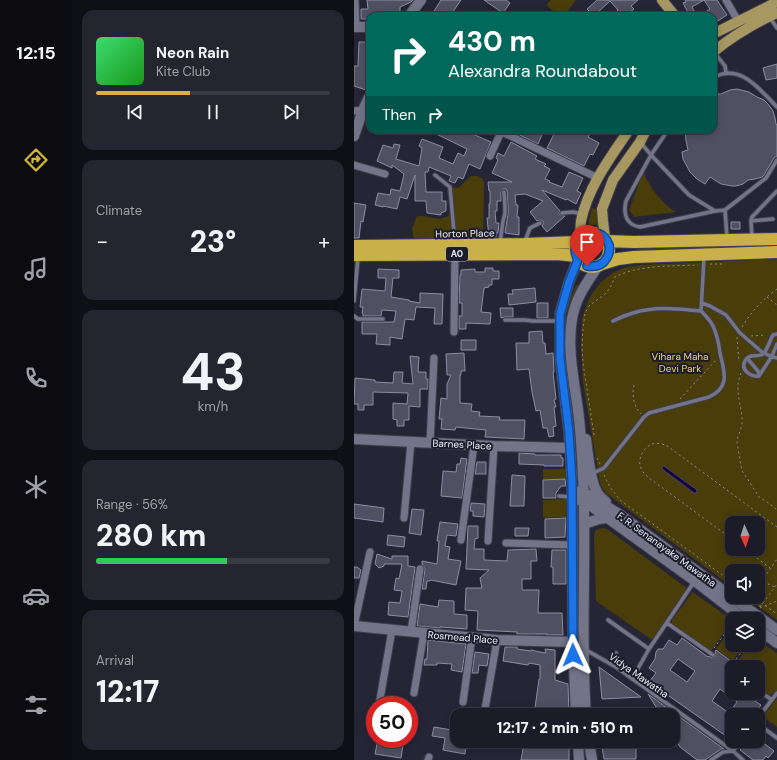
<!DOCTYPE html>
<meta charset="utf-8">
<style>
:root{--surface:#1c1c28;--page:#252530;--text:#f1f3f6;--muted:#a0a1a8;--line:#3a3a45;--accent:#d4b635}
body{margin:0;font-family:"DM Sans",sans-serif;background:var(--page);color:var(--text);height:100vh;display:flex;flex-direction:column;font-size:15px;white-space:nowrap}
*{box-sizing:border-box;margin:0}
p{font-size:13px;color:var(--muted)}
.icon{flex:none;width:22px;height:22px;fill:none;stroke:currentColor;stroke-width:2;stroke-linecap:round;stroke-linejoin:round}
.map{position:relative;flex:1;overflow:hidden}
.panel{display:flex;flex-direction:column;gap:10px;padding:10px;background:#0f0f16;width:282px}
.panel>*{flex:none}
.guide{position:absolute;left:12px;top:12px;width:351px;height:122px;border-radius:12px;box-shadow:0 2px 10px #0003,0 0 0 1px var(--line);background:#00695c;color:#fff;overflow:hidden}
.needle{width:26px;rotate:177deg}
.tools{position:absolute;left:371px;top:516px;display:grid;gap:8px}
.tools a{display:grid;place-items:center;width:40px;height:40px;border-radius:8px;background:var(--surface);box-shadow:0 2px 10px #0003,0 0 0 1px var(--line);font-size:20px}
.speed{position:absolute;left:12px;top:696px;display:flex;gap:8px;font-size:20px;font-weight:700;text-align:center}
.speed>*{display:grid;place-content:center;width:52px;height:52px;border-radius:50%;background:var(--surface);box-shadow:0 2px 10px #0003,0 0 0 1px var(--line);line-height:1}
.speed .limit{border:6px solid #d22;background:#fff;color:#111}
.pin{position:absolute;display:grid;place-items:center;width:34px;height:34px;color:#fff;margin:-41px -17px;border-radius:50% 50% 50% 0;rotate:-45deg;box-shadow:0 0 4px #0007}
.pin .icon{rotate:45deg}
.me{position:absolute;width:44px;margin:-22px;rotate:359deg;stroke-linejoin:round;filter:drop-shadow(0 0 3px #0008)}
.turn{display:flex;align-items:center;gap:14px;height:84px;padding:0 16px;font-size:18px}
.turn .icon{width:52px;height:52px;stroke-width:2.5}
.turn b{display:block;font-size:28px;line-height:34px}
.then{display:flex;align-items:center;height:38px;padding:0 16px;background:#0003;gap:8px;font-size:15px}
.big{font-size:30px;font-weight:800;line-height:1.1}
.panel .card{flex:1;display:flex;flex-direction:column;justify-content:center;gap:6px;min-width:0;padding:0 14px;border-radius:12px;background:var(--page)}
.panel .dial{align-items:center;gap:0}
.dial b{font-size:52px;line-height:1}
.song{display:flex;align-items:center;gap:12px}
.cover{width:48px;height:48px;border-radius:6px;background:linear-gradient(135deg,hsl(140 70% 55%),hsl(120 70% 35%))}
.played{height:4px;border-radius:2px;background:linear-gradient(90deg,var(--accent) 40%,var(--line) 40%)}
.keys{display:flex;justify-content:space-around;direction:ltr}
.heat{display:flex;justify-content:space-between;align-items:center;font-size:22px;direction:ltr}
.charge{height:6px;border-radius:3px;background:linear-gradient(90deg,#34c759 56%,var(--line) 0)}
.trip{position:absolute;left:96px;top:708px;width:230px;height:40px;border-radius:12px;background:var(--surface);box-shadow:0 2px 10px #0003,0 0 0 1px var(--line);font-weight:800;line-height:40px;text-align:center}
main{display:flex;flex:1;min-height:0}
.tabs{display:flex;flex-direction:column;width:72px;justify-content:space-around;align-items:center;background:#0b0b10;color:var(--muted)}
.tabs .icon{width:28px;height:28px}
.tabs .current{color:var(--accent)}
.tabs b{font-size:18px;color:var(--text)}
.map>svg:first-child{display:block}
</style>
<main>
<nav class="tabs">
<b>12:15</b>
<svg class="icon current" aria-label="directions" viewBox="0 0 24 24"><path d="M12 3l9 9-9 9-9-9zM9 14v-3h6M13 9l2 2-2 2"/></svg>
<svg class="icon" aria-label="music" viewBox="0 0 24 24"><path d="M9 18V5l10-2v13"/><circle cx="6" cy="18" r="3"/><circle cx="16" cy="16" r="3"/></svg>
<svg class="icon" aria-label="phone" viewBox="0 0 24 24"><path d="M5 4h4l2 5-3 2q2 4 5 5l2-3 5 2v4C11 20 4 13 5 4z"/></svg>
<svg class="icon" aria-label="climate" viewBox="0 0 24 24"><path d="M12 3v18M4 7l16 10M4 17L20 7"/></svg>
<svg class="icon" aria-label="car" viewBox="0 0 24 24"><path d="M5 17H2v-5l4-1 3-4h7l3 4 3 1v5h-3M9 17h6M6 11h13"/><circle cx="7" cy="17" r="2"/><circle cx="17" cy="17" r="2"/></svg>
<svg class="icon" aria-label="filters" viewBox="0 0 24 24"><path d="M4 7h16M4 17h16"/><circle cx="9" cy="7" r="2"/><circle cx="15" cy="17" r="2"/></svg>
</nav>
<section class="panel">
<div class="card">
<div class="song"><i class="cover"></i><div><b>Neon Rain</b><p>Kite Club</p></div></div>
<div class="played"></div>
<div class="keys"><svg class="icon" aria-label="previous" viewBox="0 0 24 24"><path d="M18 5L8 12l10 7zM5 5v14"/></svg><svg class="icon" aria-label="pause" viewBox="0 0 24 24"><path d="M8 5v14M16 5v14"/></svg><svg class="icon" aria-label="next" viewBox="0 0 24 24"><path d="M6 5l10 7-10 7zM19 5v14"/></svg></div>
</div>
<div class="card"><p>Climate</p>
<div class="heat"><a>−</a><b class="big">23°</b><a>+</a></div>
</div>
<div class="card dial"><b>43</b><p>km/h</p></div>
<div class="card"><p>Range · 56%</p><b class="big">280 km</b><div class="charge"></div></div>
<div class="card"><p>Arrival</p><b class="big">12:17</b></div>
</section>
<div class="map">
<svg width="423" height="760" viewBox="0 0 423 760">
<rect width="100%" height="100%" fill="#252536"/>
<path fill="#493d0a" fill-rule="evenodd" d="M197 0H222L210 16H206L192 5Z
M291 167C291 170 290 173 291 176 296 188 311 206 322 212L280 217 275 210Z
M117 176H123L128 178 130 183 129 244 61 243 58 228 63 216H68L85 219 95 216C98 207 95 199 93 190L96 187 104 188Z
M238 208 244 210V225H234Z
M423 244V248L284 253 283 249Z
M423 259V620L391 597H404V571H378V587L252 493 248 488 246 483 229 382 227 349 228 318 234 301 239 292 247 282 260 272 272 267 286 265ZM378 523H404V549H378Z
M222 285 225 286 218 302 225 477 221 428 213 380 211 352V332L214 308 216 300Z
M189 469H212V479H189Z
M212 499V517L189 518V500Z
M249 528 253 529 334 589 298 640 242 601 240 536 241 531 244 529Z
M338 593H340L378 620V622L356 652 318 625V620Z
M378 627V645H390L379 661 362 649Z
M404 640 423 653V690C416 700 411 692 404 687V667H379L395 645H404Z
M423 698V727L409 717Z"/>
<path fill="#0f0139" stroke="#514872" d="M309 466H310L343 490V493H340L308 469V467Z"/>
<path fill="#505063" stroke="#8c8da1" fill-rule="evenodd" d="M13 0H59L57 2 46 7V13H35V14H31V16H15V19H7V9H14Z
M87 0H107L96 16H77Z
M130 0H152L156 3 149 13Z
M243 0H284L277 6 280 9 271 16H257L264 10 256 1 243 13 246 16H240L233 9Z
M331 0H363L373 15 359 24V16H345L356 9 350 0 338 7 343 16H336L329 3 332 2Z
M5 42H16V82L12 90 0 86V66H4Z
M423 64V78L412 80 409 68Z
M383 89 395 92 403 97 410 100 414 104 419 111 421 118 422 124 423 125V156L420 158 410 175 408 177 401 179 394 180 389 184 382 186H378L367 184 356 177 351 184 343 179 336 172 329 159 328 152 334 150 332 141 331 130H359V94H367L376 90Z
M74 130H100L109 134 110 130H117L116 133 137 142 126 169 115 164 109 179 104 177 101 183 95 181 97 176 75 167 74 172H71L72 192H88V201H92V211L87 213V215L73 213 72 201H61V175L53 199 46 197 43 209 29 206V207L21 205 24 193 36 195 37 189 46 191 50 174 38 165V168L23 161 29 145 39 148 40 144 46 145 42 159 65 166 68 148 65 146 68 139 89 147 85 158 99 164 104 153 110 156 113 149Z
M155 130H190L184 144Z
M202 130H239L234 137 245 143 239 155 236 154 230 166 193 148Z
M157 142 183 156 181 159 192 164 190 166 196 169 191 179 196 181 195 182 208 187 215 172 229 178 223 191 227 193 222 204 213 199 212 200 188 190 206 211 205 213 206 215 211 216 193 232 188 226 189 224V221L187 220 183 221 176 212 189 201 171 194 161 195 162 205H164L163 217H165V235L151 233 154 214V206L153 191 152 189H149L147 192V201H143V211H141L142 223H145L144 233H142V237H135L133 218H135V204H136V191H135L134 182H158L138 173 144 160 142 158 144 153 150 156Z
M0 203 12 205 9 222 7 221 5 238H0Z
M377 222H386V229H377Z
M131 268H139V271H145V279H138V285H135V287L130 288 127 312 137 313 136 324 112 323V329H105V316H108V303H105L106 275H107V270L121 269V272H131Z
M24 269 45 270V278H39L37 297 55 300V301L66 303V293L89 294 88 324H80L81 308 62 307 60 320 51 319 48 339 36 337V345L22 344 23 334H8V322H40L42 311 28 310 27 316H9V314L8 313 9 307H6L8 289 31 291 32 278H24Z
M181 288 182 302 155 305 154 294H159L158 290Z
M183 303H194V318H183Z
M146 308H159V317H151L147 318Z
M188 331 189 343H191L192 354 199 353 200 372H199L202 399 200 400 202 407H200L202 426 199 427 200 436 195 437 193 428H189L186 410 182 411 178 392 175 369 163 370 162 343H175V332Z
M107 340H122V350H107Z
M110 353 111 371H107V375H106V403L118 404 117 411 126 412 125 416 146 417 145 420H171L170 439 131 437 132 430 102 427 101 430 87 429 88 419H85L87 398 93 399V384L97 375H93L92 354Z
M56 356 65 357 64 372H72V379H74V389H66V407L55 406V420H50V426H43V420L39 419V403L53 404 54 393 19 392V405H10V410H4V404H0L1 378 21 380V382L39 383 40 372H49L48 383 59 384Z
M165 453 181 454V455H207V458H209V466H190V465L165 464Z
M107 458 113 459 108 498 87 496 89 471 102 472 103 464H106Z
M123 462H132V474H121Z
M158 475 171 476 170 506H156Z
M211 479 212 486H207L202 493V498H189V480Z
M117 503 131 504 130 517 119 516V511H116Z
M0 504 30 508 29 522 0 518Z
M58 509 70 510 67 535 55 533Z
M212 518 211 537 191 538V519Z
M86 522 104 524 102 536 93 535 91 546 96 547 94 559 107 561 102 585 77 580 76 581H73L72 589H68L71 569 70 567 68 564V561L83 564 85 541H83Z
M114 526H124V538L121 539 120 549H130V560L153 561 154 550 182 549 183 561H177V579H168V590H185L184 613H208L209 635H193V634H163V632L123 630 124 611 111 610 112 588H128L126 578 135 570 112 569Z
M161 528H175L174 536H161Z
M34 535 51 537 50 547 33 545Z
M198 550H212V584H199V567H197Z
M23 554 38 559V556H54V566L61 567 54 617 34 615 35 602 46 603 48 591 40 590 42 578 45 579 48 564H30V566L25 568 21 564Z
M0 567H3L7 570 5 578H0Z
M85 600 100 601V614L113 615V629L86 627V628L63 626 66 604 84 607Z
M328 638 354 657 355 656 358 658 361 657 362 655 361 652 362 650 381 664 379 666 377 665H375L374 668 375 670 378 672V693H403L398 699 407 705 400 715H378V729L372 736 295 682 302 673 295 668 301 659 302 652 304 649H309L315 640 323 645ZM324 659 341 671 333 682 316 670ZM366 689 383 702 375 713 358 701Z
M74 640 112 644 108 672 97 670 98 664 83 663V665H70L71 659H73Z
M151 647H163V649L177 651V650L186 652 192 653 191 649 201 650V680L214 684 215 715H180L185 679H186V665L175 663 174 665 149 661Z
M121 652 135 654 133 666 125 665 124 673H118Z
M245 667 287 697 248 699Z
M294 694 370 749H367L351 760H343L326 747 319 735V715H307Z
M108 707 125 712V715H107Z
M100 719H103V741H113L111 754 89 750 91 738 78 736 80 727 98 730Z
M24 739H50L47 758 21 754Z
M176 741H215V760H167L170 744H175Z
M247 741H282V759H250Z
M395 741H407L420 751 414 758 412 756 409 760H399L386 750 392 742 393 744Z"/>
<g fill="none" stroke-linecap="round" stroke-linejoin="round">
<defs>
<path id="lane" d="M416 18 423 28
M360 52 371 66 372 73
M359 78C386 62 406 90 423 107
M314 130 297 155 272 201C269 214 272 225 286 227L361 211
M287 143 297 155 335 195 361 211 371 210 412 178 423 160
M81 175 96 187 101 244
M371 210 373 237
M208 213 219 212 228 214
M397 221 419 219
M398 237 397 221 398 217 423 191
M171 241 176 228 186 223
M146 243 149 221 151 214V206L150 192
M0 301 4 258
M348 303 356 306 372 315 386 333 408 352 416 356 423 358
M0 316 4 319H29
M151 320H170L179 321H205
M259 321C265 318 272 315 279 313 302 306 324 309 347 311
M423 334 419 335C416 340 414 348 410 353 405 359 395 352 391 361 386 370 397 377 405 376L418 356 423 344
M393 358 404 371 405 376
M239 473 250 468 290 417 295 413 355 397C377 387 370 371 366 353 365 344 363 335 359 326 356 320 351 315 347 311L350 258
M205 496 217 497
M254 620 295 649 340 582
M313 623 359 655
M232 650 262 667 379 751 389 760
M262 653 264 659 262 667
M377 668 378 669
M278 679 295 649
M404 690 418 700
M404 718 423 693
M404 724 423 738
M357 760 369 752 379 751 387 741"/>
<path id="street" d="M1 0 2 27
M372 0 384 21
M0 111 9 110
M148 132 244 178
M136 156 148 130
M0 165 31 174
M100 332 101 254
M76 443 80 358
M50 518 57 442
M107 540 120 445
M134 541 140 446
M152 543 219 545
M0 626 16 552
M57 632 66 569
M60 693 70 633
M109 702 118 637
M25 705 38 630
M130 715 143 640
M74 760 75 757"/>
<path id="secondary" d="M55 16 67 0
M0 27H16
M0 136 9 110 16 95
M0 439 140 446 216 448
M232 439C234 453 236 481 243 492 245 496 249 499 252 502
M226 491 229 492 265 514 423 630
M225 500 230 501 341 581 390 619
M230 524 245 519 253 518
M0 626 143 640 219 642
M404 629 423 643
M222 715 219 642 218 481 215 432 206 358V314L215 282 224 259
M232 715C226 635 233 556 229 476 228 454 227 432 224 410 220 380 213 349 218 319 222 297 232 284 244 266
M224 741 225 760
M235 741 238 760"/>
<path id="primary" d="M308 0 321 16
M359 34 423 2
M359 52C379 36 400 23 423 13
M226 237C227 232 226 227 227 221 234 187 256 158 275 130
M251 238 249 221 248 209 259 180 286 142 292 130"/>
<path id="highway" d="M221 250a17 17 0 1 1 34 0a17 17 0 1 1-34 0Z
M253 241 280 242 423 239
M0 246 170 244 223 242
M0 255 203 254 222 256
M248 264 264 259 280 257 423 252"/>
</defs>
<use href="#lane" stroke="#3f3f4d" stroke-width="5.5"/>
<use href="#street" stroke="#3f3f4d" stroke-width="9"/>
<use href="#secondary" stroke="#3f3f4d" stroke-width="12"/>
<use href="#primary" stroke="#3f3f4d" stroke-width="12"/>
<use href="#highway" stroke="#3f3f4d" stroke-width="14"/>
<path stroke="#898a98" stroke-width="1" stroke-dasharray="2 3" stroke-linecap="butt" d="M356 264H370
M413 297 423 305
M388 327C397 312 408 300 423 289
M397 336 412 335
M383 337 385 362
M387 373C386 377 384 381 384 385 383 398 389 411 388 424 387 431 383 436 383 443L388 471 393 478 405 497 416 504 423 510
M280 385C278 396 279 405 287 414
M326 399 362 360
M240 435 229 363 228 347 229 329 231 313 235 306 251 294 256 288 261 277C283 265 319 266 344 265
M243 458 246 464
M250 475 256 487 266 500 378 582
M378 539 295 478C292 475 288 472 287 468 283 460 289 449 296 445 301 442 307 444 312 445L423 527
M391 549 416 568
M404 582 412 583 423 588
M399 597 423 614
M406 607 407 582 423 559
M406 607 423 584
M406 608 423 601
M360 648 378 624
M379 663 393 645"/>
<use href="#lane" stroke="#737488" stroke-width="3.5"/>
<use href="#street" stroke="#737488" stroke-width="7"/>
<use href="#secondary" stroke="#737488" stroke-width="10"/>
<use href="#primary" stroke="#a79862" stroke-width="10"/>
<use href="#highway" stroke="#cab048" stroke-width="12"/>
</g>
<g fill="none" stroke-linecap="round" stroke-linejoin="round">
<defs>
<path id="route" d="M219 655 218 481 215 432 206 358V314L215 282 224 260C211 235 247 221 255 245 256 250 255 255 252 259 248 266 241 267 233 266"/>
</defs>
<use href="#route" stroke="#114b97" stroke-width="10"/>
<use href="#route" stroke="#1a73e8" stroke-width="7"/>
</g>
<g text-anchor="middle" stroke-width="4" stroke-linejoin="round" paint-order="stroke">
<rect fill="#1c1c2b" stroke="#aeaeba" stroke-width="1" x="92" y="247" width="22" height="14" rx="3"/>
<g font-size="9" font-weight="bold" fill="#ecedf8">
<text x="103" y="257">A0</text>
</g>
<g font-size="10" fill="#ecedf8" stroke="#1c1c2b">
<text transform="translate(111 233) rotate(-1)" y="4">Horton Place</text>
<text transform="translate(108 444) rotate(3)" y="4">Barnes Place</text>
<text transform="translate(313 549) rotate(36)" y="4">F. R. Senanayake Mawatha</text>
<text transform="translate(109 637) rotate(5)" y="4">Rosmead Place</text>
<text transform="translate(285 675) rotate(35)" y="4">Vidya Mawatha</text>
</g>
<g font-size="10" fill="#efd46a" stroke="#1c1c2b">
<text x="326" y="360">Vihara Maha<tspan x="326" dy="12">Devi Park</tspan></text>
</g>
</g>
</svg>
<div class="tools">
<a><svg class="needle" viewBox="-14 -14 28 28"><path d="M0-13l5 13h-10z" fill="#e53935"/><path d="M0 13l5-13h-10z" fill="#a0a1a8"/></svg></a>
<a><svg class="icon" aria-label="sound" viewBox="0 0 24 24"><path d="M4 9h4l5-4v14l-5-4H4zM17 9q2 3 0 6"/></svg></a>
<a><svg class="icon" aria-label="layers" viewBox="0 0 24 24"><path d="M12 4l9 5-9 5-9-5zM3 14l9 5 9-5"/></svg></a>
<a>+</a>
<a>−</a>
</div>
<div class="speed"><div class="limit">50</div></div>
<div class="pin" style="left:233px;top:266px;background:#d93025"><svg class="icon" aria-label="arrive" viewBox="0 0 24 24"><path d="M6 21V4h12l-3 4 3 4H6"/></svg></div>
<svg class="me" style="left:219px;top:655px" viewBox="-20 -20 40 40"><path d="M0-17L14 15 0 8-14 15z" fill="#1a73e8" stroke="#fff" stroke-width="4"/></svg>
<div class="trip">12:17 · 2 min · 510 m</div>
<div class="guide">
<div class="turn"><svg class="icon" aria-label="right" viewBox="0 0 24 24"><path d="M7 20v-9h11M14 6l5 5-5 5"/></svg><div><b>430 m</b>Alexandra Roundabout</div></div>
<div class="then">Then<svg class="icon" aria-label="right" viewBox="0 0 24 24"><path d="M7 20v-9h11M14 6l5 5-5 5"/></svg></div>
</div>
</div>
</main>
